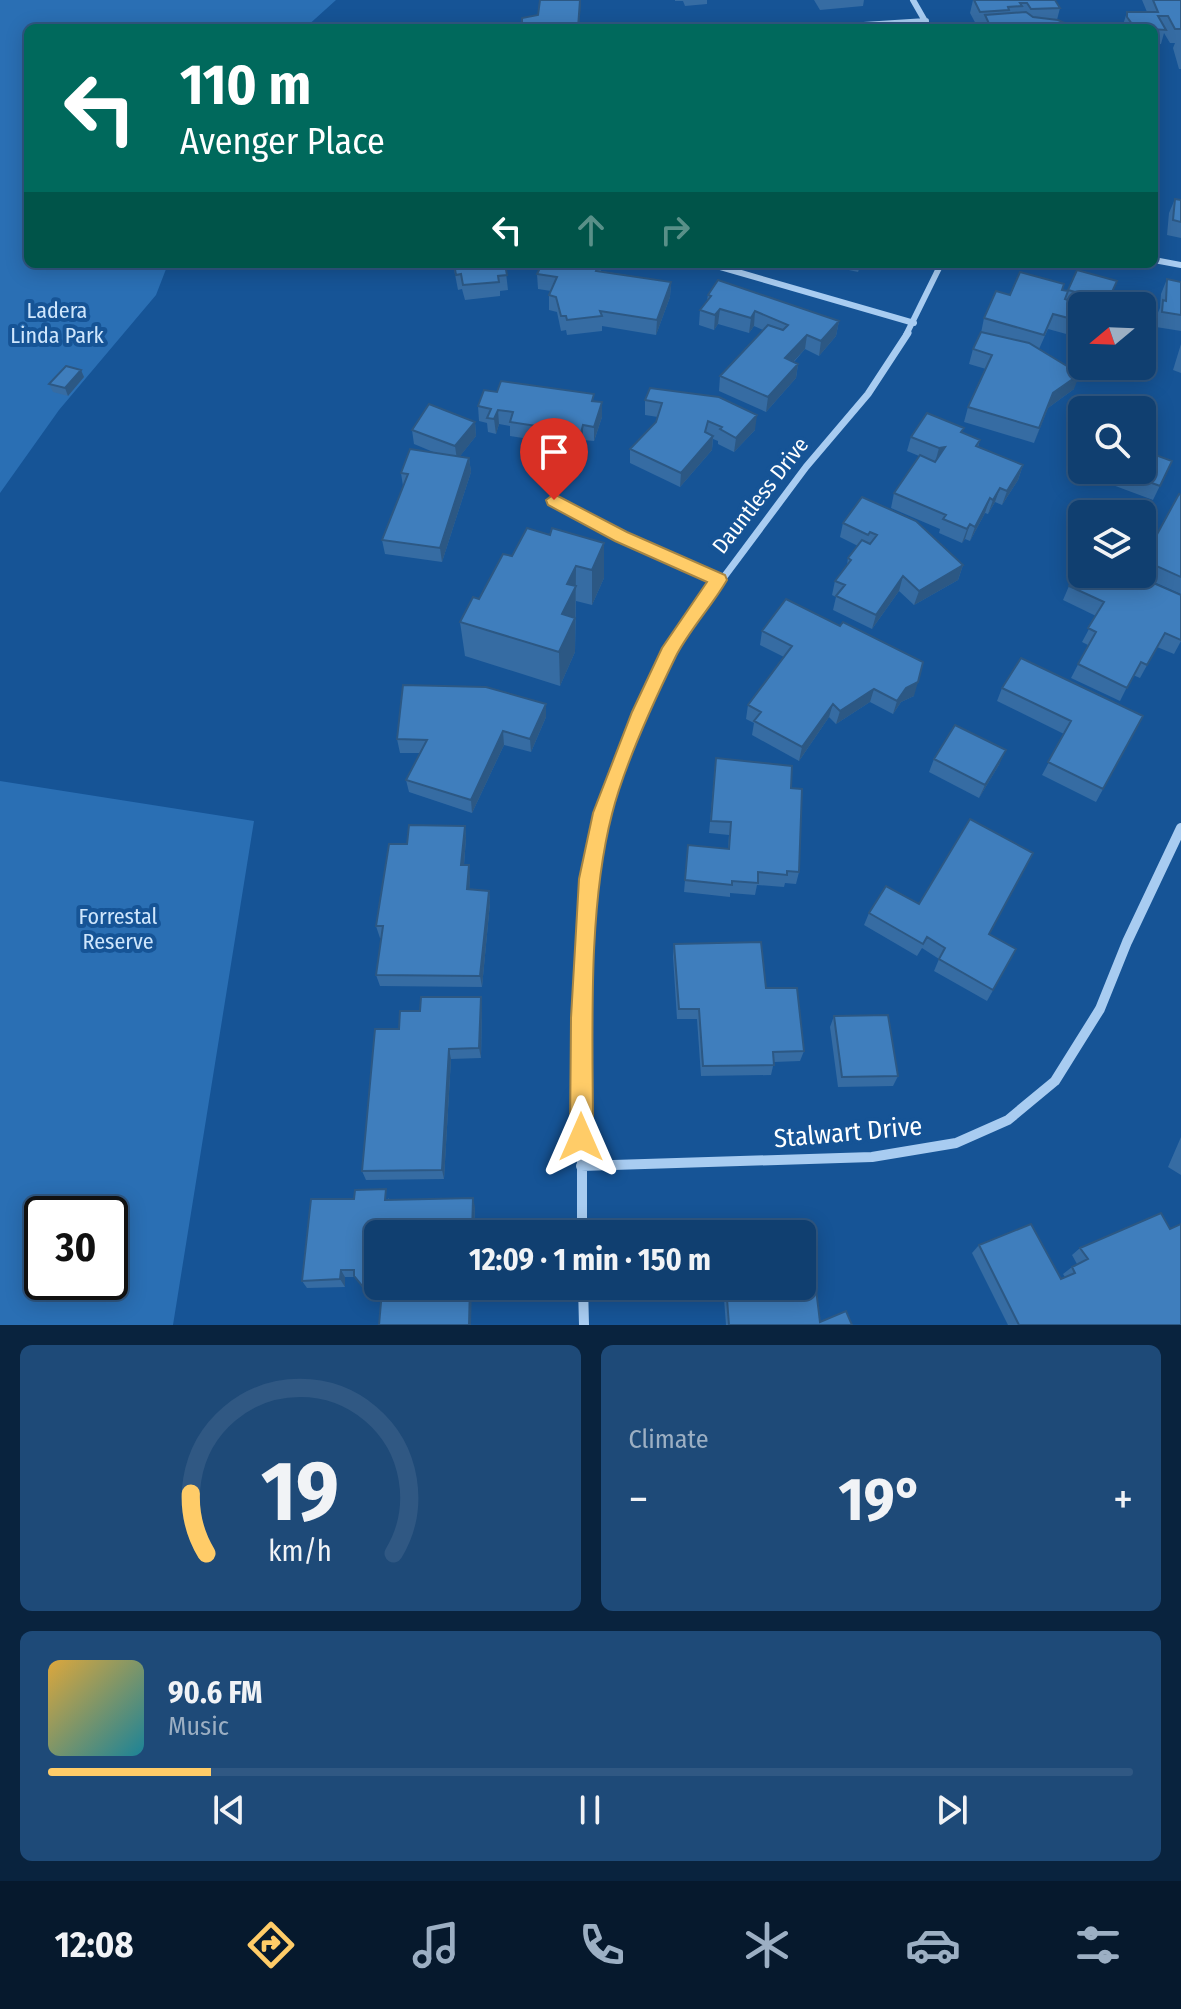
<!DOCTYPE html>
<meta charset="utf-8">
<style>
:root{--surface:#103f70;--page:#1e4a78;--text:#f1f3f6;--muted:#9cafc3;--line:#305883;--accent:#ffcc68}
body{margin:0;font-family:"Fira Sans Condensed",sans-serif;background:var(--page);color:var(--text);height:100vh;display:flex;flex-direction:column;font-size:30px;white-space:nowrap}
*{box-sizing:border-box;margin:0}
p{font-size:26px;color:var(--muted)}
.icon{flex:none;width:44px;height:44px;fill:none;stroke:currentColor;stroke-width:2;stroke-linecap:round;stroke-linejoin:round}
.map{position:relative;height:1325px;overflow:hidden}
.side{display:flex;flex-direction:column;gap:20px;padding:20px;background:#09233e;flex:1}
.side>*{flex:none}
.banner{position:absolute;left:24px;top:24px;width:1134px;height:244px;border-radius:12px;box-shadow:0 4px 20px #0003,0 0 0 2px var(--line);background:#00695c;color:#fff;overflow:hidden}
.needle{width:52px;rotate:251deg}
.controls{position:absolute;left:1068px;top:292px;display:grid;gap:16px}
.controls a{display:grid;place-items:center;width:88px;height:88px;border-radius:12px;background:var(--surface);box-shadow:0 4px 20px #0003,0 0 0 2px var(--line);font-size:40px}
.speed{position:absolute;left:24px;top:1196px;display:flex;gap:16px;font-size:40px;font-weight:700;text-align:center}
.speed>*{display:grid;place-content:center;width:104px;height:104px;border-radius:50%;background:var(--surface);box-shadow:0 4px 20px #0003,0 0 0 2px var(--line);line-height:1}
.speed .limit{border:4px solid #111;border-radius:12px;background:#fff;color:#111}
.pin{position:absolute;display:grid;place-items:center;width:68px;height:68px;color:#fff;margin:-82px -34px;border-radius:50% 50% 50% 0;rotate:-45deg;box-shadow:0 0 8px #0007}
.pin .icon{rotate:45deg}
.me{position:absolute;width:88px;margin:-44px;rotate:0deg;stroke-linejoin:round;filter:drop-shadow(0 0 6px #0008)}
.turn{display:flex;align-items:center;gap:28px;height:168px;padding:0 24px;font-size:36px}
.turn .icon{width:104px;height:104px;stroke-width:2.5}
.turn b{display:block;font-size:56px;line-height:68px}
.lanes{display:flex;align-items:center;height:76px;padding:0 24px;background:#0003;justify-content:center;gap:40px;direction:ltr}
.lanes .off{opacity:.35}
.big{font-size:60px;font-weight:700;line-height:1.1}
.side .widget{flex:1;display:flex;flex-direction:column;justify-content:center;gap:12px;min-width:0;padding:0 28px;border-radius:12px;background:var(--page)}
.side .dial{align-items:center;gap:0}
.dial svg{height:208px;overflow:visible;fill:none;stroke:var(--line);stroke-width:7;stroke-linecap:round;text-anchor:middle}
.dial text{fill:var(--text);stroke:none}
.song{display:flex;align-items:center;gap:24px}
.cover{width:96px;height:96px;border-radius:12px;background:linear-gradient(135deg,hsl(40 70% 55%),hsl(190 70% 35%))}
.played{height:8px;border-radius:4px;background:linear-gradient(90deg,var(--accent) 15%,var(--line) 15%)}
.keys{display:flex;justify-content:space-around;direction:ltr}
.heat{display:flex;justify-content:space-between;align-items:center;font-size:44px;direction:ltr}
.side .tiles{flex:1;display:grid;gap:20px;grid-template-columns:1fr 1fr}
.widget:last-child{grid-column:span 2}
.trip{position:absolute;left:364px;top:1220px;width:452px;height:80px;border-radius:12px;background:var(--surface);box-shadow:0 4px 20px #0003,0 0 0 2px var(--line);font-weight:700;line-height:80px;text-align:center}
.dock{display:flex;height:128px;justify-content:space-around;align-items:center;background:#06192d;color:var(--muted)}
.dock .icon{width:56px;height:56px}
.dock .current{color:var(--accent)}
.dock b{font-size:36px;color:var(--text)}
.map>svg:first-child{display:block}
</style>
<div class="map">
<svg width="1181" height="1325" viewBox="0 0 1181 1325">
<rect width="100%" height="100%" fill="#165496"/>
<path fill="#2a6fb4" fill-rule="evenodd" d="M0 0H336L305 28H28V264H168L156 295 59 410 0 493Z
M0 781 254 821 173 1325H0ZM110 1214V1282H42V1214Z"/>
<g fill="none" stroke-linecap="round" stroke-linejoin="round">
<path stroke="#a8ccf1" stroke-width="6" d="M913 0 929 28
M817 28 926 21
M1154 260 1181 265
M710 264 914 323
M906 335 941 264"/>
<path stroke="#a8ccf1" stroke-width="7" d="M554 500 621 537 719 580
M620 767 671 648 806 467 868 394 908 333"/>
<path stroke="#a8ccf1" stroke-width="10" d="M581 1166 872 1157 956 1143 1008 1120 1055 1081 1100 1009 1127 942 1181 828
M582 1234V1018L590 879 602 813 621 765
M583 1286 584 1325"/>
</g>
<path fill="#366ca3" d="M675 0H707V4L685 6 683 1H675Z
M814 0H864L863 6 820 10Z
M973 0H1055L1060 8 1057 20 1064 28H982L983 26H977L970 13Z
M1142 0H1181V69H1179L1173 48 1175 43H1170L1164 33 1161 44H1154V28H1122L1127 12H1147Z
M1175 199 1181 200V238L1167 235 1169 213Z
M453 264H505L508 290 500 291V296L465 300 462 289 458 290Z
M542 264H601V271L671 282 670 297 656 335 602 326V331L567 335 566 330 561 331 557 312 549 310V295L551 291 538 289 537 274Z
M821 264H861L858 272Z
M1077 270 1117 281 1106 306H1082V310H1080L1070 335 1048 329 1039 349 1074 389 1048 408 1034 443 964 422 968 407 986 369 969 364 973 349 981 333 984 318 1010 295 1062 290 1068 291Z
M1167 279 1181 282V331L1156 327 1157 315 1160 308 1161 294Z
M708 295 839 321 836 336 819 356 805 349 794 362 798 364 796 378 766 412 719 391 720 376 763 330 754 326 749 333 718 324 714 330 699 325 700 310 707 301Z
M1181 344V373L1173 370Z
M81 370 84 377 68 396 53 392 49 384Z
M650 388 755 430 734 452 718 444V441L713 439 712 450 680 487 630 463V449L656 422 658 417 645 415V400Z
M497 392 594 401 602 417 594 441 583 440 581 448 575 447 573 454 561 452V444L510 436V426L499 424 496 434 488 432 487 423 479 421 478 406Z
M475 422 476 436 460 456 469 458 471 472 442 562 385 554 382 540 403 486 401 473 438 454 414 444 412 430Z
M963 433 980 440 978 447 1023 465 1018 480 1002 505 995 502 988 514 985 513 970 541 965 539 962 543 939 533 940 529 891 508 894 493 919 456 907 451 911 437Z
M1172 461 1153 500 1110 484 1116 470Z
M1179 494 1181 495V594L1136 574H1142V563Z
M843 523 963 565 958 580 914 605 899 591 872 629 833 610 836 597 832 595 835 581 847 565 848 558 858 546 840 537Z
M550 535 604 543V578L592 605 576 601V602L575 652 560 686 465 656 460 622 479 599Z
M1069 586 1181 595V641L1174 654 1157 647 1140 678 1133 675 1120 701 1071 678 1088 645 1082 642 1096 616 1063 600Z
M762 631 914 696 901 702 893 714 870 702 836 724 829 717 799 761 752 735 754 723 746 719 748 705 784 657 760 645Z
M1002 688 1143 716 1096 802 1042 775 1064 734 997 701Z
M546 704V717L531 752 504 745 472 813 409 792 406 780 420 753H400L397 739Z
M716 758 791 788 799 872 796 884 785 883 784 887 757 885 755 895 730 893V897L684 892 688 845 728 849 729 835 709 833Z
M934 759 1000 763 979 798 929 772Z
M465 826 466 838 464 865 470 877 469 890 489 891 490 903 482 987 380 986 376 975 381 938H380L376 926 407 844Z
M919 904 989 934 1016 949 987 1001 934 971 939 959 922 948 917 956 864 925 869 913Z
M674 944 766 988 804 1051 800 1061 774 1062 771 1075 701 1076 697 1019H677L673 956Z
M482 1008 481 1058 451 1059 444 1179 366 1180 362 1171 399 1029Z
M834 1016 898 1076 893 1086 838 1087 830 1027Z
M1181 1137V1175L1168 1167Z
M389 1198V1200L475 1207 474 1234H378L472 1286 371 1299 355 1277H345V1287L307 1288 302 1281Z
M1170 1229 1181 1325H1008L972 1253 979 1245 1061 1279 1065 1277 1063 1274 1072 1267 1077 1264 1072 1255 1080 1248Z
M723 1286H802L820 1322 852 1325H726Z"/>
<path fill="#2c5884" d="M580 0 581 5 579 28H578Z
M671 282 670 297 656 335 657 320Z
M720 309 718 324 714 330 715 315Z
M755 311 754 326 749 333 751 318Z
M839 321 836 336 819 356 821 341Z
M807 335 805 349 783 373 785 358Z
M798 364 796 378 766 412 768 397Z
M81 370 84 377 68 396 65 388Z
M1080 374 1074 389 1048 408 1034 443 1053 393Z
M602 402V417L594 441V427Z
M498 410 499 424 496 434 494 419Z
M757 415 755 430 734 452 736 438Z
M475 422 476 436 457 460 455 446Z
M583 425V440L581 448V433Z
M575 432V447L573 454 572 439Z
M713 436 712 450 680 487 681 473Z
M945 447 935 463 939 448Z
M469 458 471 472 442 562 440 548Z
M1023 465 1018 480 1002 505 1007 491Z
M1000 488 995 502 988 514 993 500Z
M990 498 985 513 970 541 975 527Z
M970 524 965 539 962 543 967 529Z
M604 543V578L592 605V570Z
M963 565 958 580 914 605 919 591Z
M576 566 575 652 560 686 559 652 562 614 567 584Z
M903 576 899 591 872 629 876 615Z
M918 682 914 696 901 702 893 714 897 701 906 688Z
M874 689 870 702 836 724 840 711Z
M546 704V717L531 752 530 739Z
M833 704 829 717 799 761 802 747Z
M503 731 504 745 472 813 471 800Z
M1006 750 1000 763 979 798 985 785Z
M465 826 466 838 463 877 461 865Z
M469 865 470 877 469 901 467 889Z
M489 891 490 903 482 987 480 976Z
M481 997 482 1008 481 1058 479 1048Z
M449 1049 451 1059 444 1179 442 1170Z
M473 1198 475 1207 474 1234H472Z
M341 1270 345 1277V1287L340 1279Z
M470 1286H472L471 1325H469Z"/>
<path fill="#3f7ebd" stroke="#2c5884" stroke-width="2" d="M540 0H580L578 28H517V25H522V18L538 15Z
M974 0H1055L1060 8 1031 9 1027 3H1020L1022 6 1008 7 1009 10 980 12Z
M1153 0H1181V29H1175L1168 16H1158L1166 30 1135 28 1127 17V12H1158Z
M1026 12 1033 17 1058 20 1065 23 1064 28H991L985 15Z
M1154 194H1156L1157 218H1154Z
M1175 199 1181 200V222L1173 220Z
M454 264H505L507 275 498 276 499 282 463 285 461 274 456 275Z
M542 264H599L596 271 671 282 657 320 600 311 602 316 567 320 566 316H561L556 297 549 295 557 277 537 274Z
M1077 270 1117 281 1108 301 1068 290Z
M1020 272 1064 284 1062 290 1068 291 1065 299 1082 304 1076 320 1053 314 1044 335 984 318 996 291 1010 295Z
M1167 279 1181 282V315L1162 312 1163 300 1166 301Z
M718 280 839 321 821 341 807 335 785 358 798 364 768 397 720 376 768 325 783 330 788 325 755 311 751 318 720 309 715 315 700 310 711 296 708 295Z
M981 332 1029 343 1080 374 1053 393 1039 428 968 407 992 355 973 349Z
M66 366 81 370 65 388 49 384Z
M501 381 594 394 592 401 602 402 594 427 583 425 581 433 575 432 572 439 560 437 563 430 510 422 513 412 498 410 494 419 487 418 491 409 478 406 484 390 497 392Z
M650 388 719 397 757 415 736 438 720 429 722 427 708 421 705 432 713 436 681 473 630 449 656 422 662 403 645 400Z
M429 404 475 422 455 446 412 430Z
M927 413 964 428 961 432 980 440 976 446 1023 465 1007 491 1000 488 993 500 990 498 975 527 970 524 967 529 943 519 946 515 894 493 920 455 935 462 945 447 939 448 911 437Z
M410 449 469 458 440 548 382 540 408 474 401 473Z
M1142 450 1172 461 1160 486 1116 470H1142Z
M1179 494 1181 495V577L1143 560Z
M862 497 916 521 963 565 919 591 903 576 876 615 836 596 845 585 835 581 851 560 848 558 862 540 870 544 877 535 870 532 868 535 843 523Z
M527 528 550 535 552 528 604 543 592 570 576 566 567 584 576 586 562 614 575 618 559 652 460 622 473 597 479 599 503 554 512 556Z
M1082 565V574H1133L1181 595V640L1165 633 1147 665 1141 662 1127 688 1078 664 1096 632 1088 628 1104 602 1069 586Z
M786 599 840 626 843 622 923 662 918 682 906 688 897 701 874 689 840 711 833 704 802 747 754 721 761 712 748 705 792 646 762 631Z
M1021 658 1143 716 1103 789 1048 762 1071 721 1002 688Z
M403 685 486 687 546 704 530 739 503 731 471 800 406 780 427 740 397 739Z
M955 725 1006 750 985 785 934 759Z
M716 758 792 766 791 788 802 789 799 872 787 871V875L758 872V883L732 881V885L685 880 688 845 729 849 731 822 711 821Z
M970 819 1033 853 989 934 1016 949 993 990 939 959 945 948 927 937 923 944 869 913 886 886 919 904Z
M409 825 465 826 461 865H469L467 889 489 891 480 976 376 975 383 926H376L389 844H407Z
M761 942 766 988H797L804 1051 773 1052 774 1065 703 1066 699 1009H679L674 944Z
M421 997H481L479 1048 449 1049 442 1170 362 1171 375 1029H399L400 1011H420Z
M888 1015 898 1076 842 1077 834 1016Z
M386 1189 385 1200 473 1198 472 1234H378V1286H470L469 1325H379L382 1291 367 1292 354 1276V1270H341L340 1279 302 1281 311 1199H354L355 1190Z
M1161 1213 1170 1229 1181 1224V1325H1019L979 1245 1031 1224 1061 1279 1075 1273 1072 1267 1088 1259 1080 1248Z
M802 1247H811L820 1322 846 1311 852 1325H729L726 1286H802Z"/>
<path fill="#ffcc68" stroke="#a68544" stroke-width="2" d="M554 494 627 532 725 575 727 580C712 606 690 629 676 656 654 701 624 766 612 814 587 911 593 1036 593 1137L590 1145 581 1148 573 1145 570 1137 571 1018 579 879 593 813 632 712 662 648 707 582 615 541 548 505 546 500Z"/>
<g text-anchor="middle" stroke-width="8" stroke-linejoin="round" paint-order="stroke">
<g font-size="22" fill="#cfe6fc" stroke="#165496">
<text x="57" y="318">Ladera<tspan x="57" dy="25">Linda Park</tspan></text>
<text x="118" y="924">Forrestal<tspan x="118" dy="25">Reserve</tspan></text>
</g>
<g font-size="22" fill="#fff" stroke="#165496">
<text transform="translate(760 495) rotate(-52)" y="8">Dauntless Drive</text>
</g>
<g font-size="26" fill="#fff" stroke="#165496">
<text transform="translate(848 1132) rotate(-5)" y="9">Stalwart Drive</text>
</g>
</g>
</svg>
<div class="controls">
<a><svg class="needle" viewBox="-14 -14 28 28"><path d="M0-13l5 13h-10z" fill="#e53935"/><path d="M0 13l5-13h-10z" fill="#9cafc3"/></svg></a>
<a><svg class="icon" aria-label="search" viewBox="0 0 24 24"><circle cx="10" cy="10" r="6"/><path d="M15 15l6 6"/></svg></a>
<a><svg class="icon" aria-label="layers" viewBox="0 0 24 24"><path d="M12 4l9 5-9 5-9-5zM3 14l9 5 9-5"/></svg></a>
</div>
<div class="speed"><div class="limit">30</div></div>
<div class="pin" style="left:554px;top:500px;background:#d93025"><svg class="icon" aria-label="arrive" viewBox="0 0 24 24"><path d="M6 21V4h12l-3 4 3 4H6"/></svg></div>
<svg class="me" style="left:581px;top:1137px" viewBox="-20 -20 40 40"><path d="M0-17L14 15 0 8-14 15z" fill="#ffcc68" stroke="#fff" stroke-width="4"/></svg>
<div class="trip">12:09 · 1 min · 150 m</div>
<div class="banner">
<div class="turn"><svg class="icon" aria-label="left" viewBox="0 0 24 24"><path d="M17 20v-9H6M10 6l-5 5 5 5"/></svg><div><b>110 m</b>Avenger Place</div></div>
<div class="lanes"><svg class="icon" aria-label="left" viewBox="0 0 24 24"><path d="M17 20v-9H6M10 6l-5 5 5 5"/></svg><svg class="icon off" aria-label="ahead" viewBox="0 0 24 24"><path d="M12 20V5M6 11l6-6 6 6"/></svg><svg class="icon off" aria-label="right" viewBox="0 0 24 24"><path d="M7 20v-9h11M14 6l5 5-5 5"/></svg></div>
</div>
</div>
<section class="side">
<div class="tiles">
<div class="widget dial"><svg viewBox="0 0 100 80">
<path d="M14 69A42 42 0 1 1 86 69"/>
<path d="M14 69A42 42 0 0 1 8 46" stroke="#ffcc68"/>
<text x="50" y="56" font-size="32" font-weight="700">19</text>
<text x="50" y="72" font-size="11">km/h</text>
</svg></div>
<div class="widget"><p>Climate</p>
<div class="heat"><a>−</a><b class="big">19°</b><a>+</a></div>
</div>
<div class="widget">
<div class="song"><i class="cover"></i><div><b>90.6 FM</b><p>Music</p></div></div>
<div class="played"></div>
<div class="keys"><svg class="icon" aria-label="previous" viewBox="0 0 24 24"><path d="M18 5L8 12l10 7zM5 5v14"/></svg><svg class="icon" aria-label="pause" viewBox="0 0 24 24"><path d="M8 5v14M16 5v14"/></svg><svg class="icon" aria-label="next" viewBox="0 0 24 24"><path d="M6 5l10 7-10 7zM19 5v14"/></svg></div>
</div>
</div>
</section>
<nav class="dock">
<b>12:08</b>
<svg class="icon current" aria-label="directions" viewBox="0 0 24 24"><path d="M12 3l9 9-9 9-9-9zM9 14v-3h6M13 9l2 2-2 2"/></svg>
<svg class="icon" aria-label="music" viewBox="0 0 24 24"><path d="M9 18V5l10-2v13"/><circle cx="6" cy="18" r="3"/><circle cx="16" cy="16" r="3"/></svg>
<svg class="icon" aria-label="phone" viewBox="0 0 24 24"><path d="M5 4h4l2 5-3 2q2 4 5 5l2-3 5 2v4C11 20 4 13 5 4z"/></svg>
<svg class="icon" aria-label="climate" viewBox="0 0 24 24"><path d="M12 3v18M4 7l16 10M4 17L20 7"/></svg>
<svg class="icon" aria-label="car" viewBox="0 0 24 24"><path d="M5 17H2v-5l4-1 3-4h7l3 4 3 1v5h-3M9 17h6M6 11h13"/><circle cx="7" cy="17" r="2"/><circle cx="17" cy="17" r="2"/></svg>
<svg class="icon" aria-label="filters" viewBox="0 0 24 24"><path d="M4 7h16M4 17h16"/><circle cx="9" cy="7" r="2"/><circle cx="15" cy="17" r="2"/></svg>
</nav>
